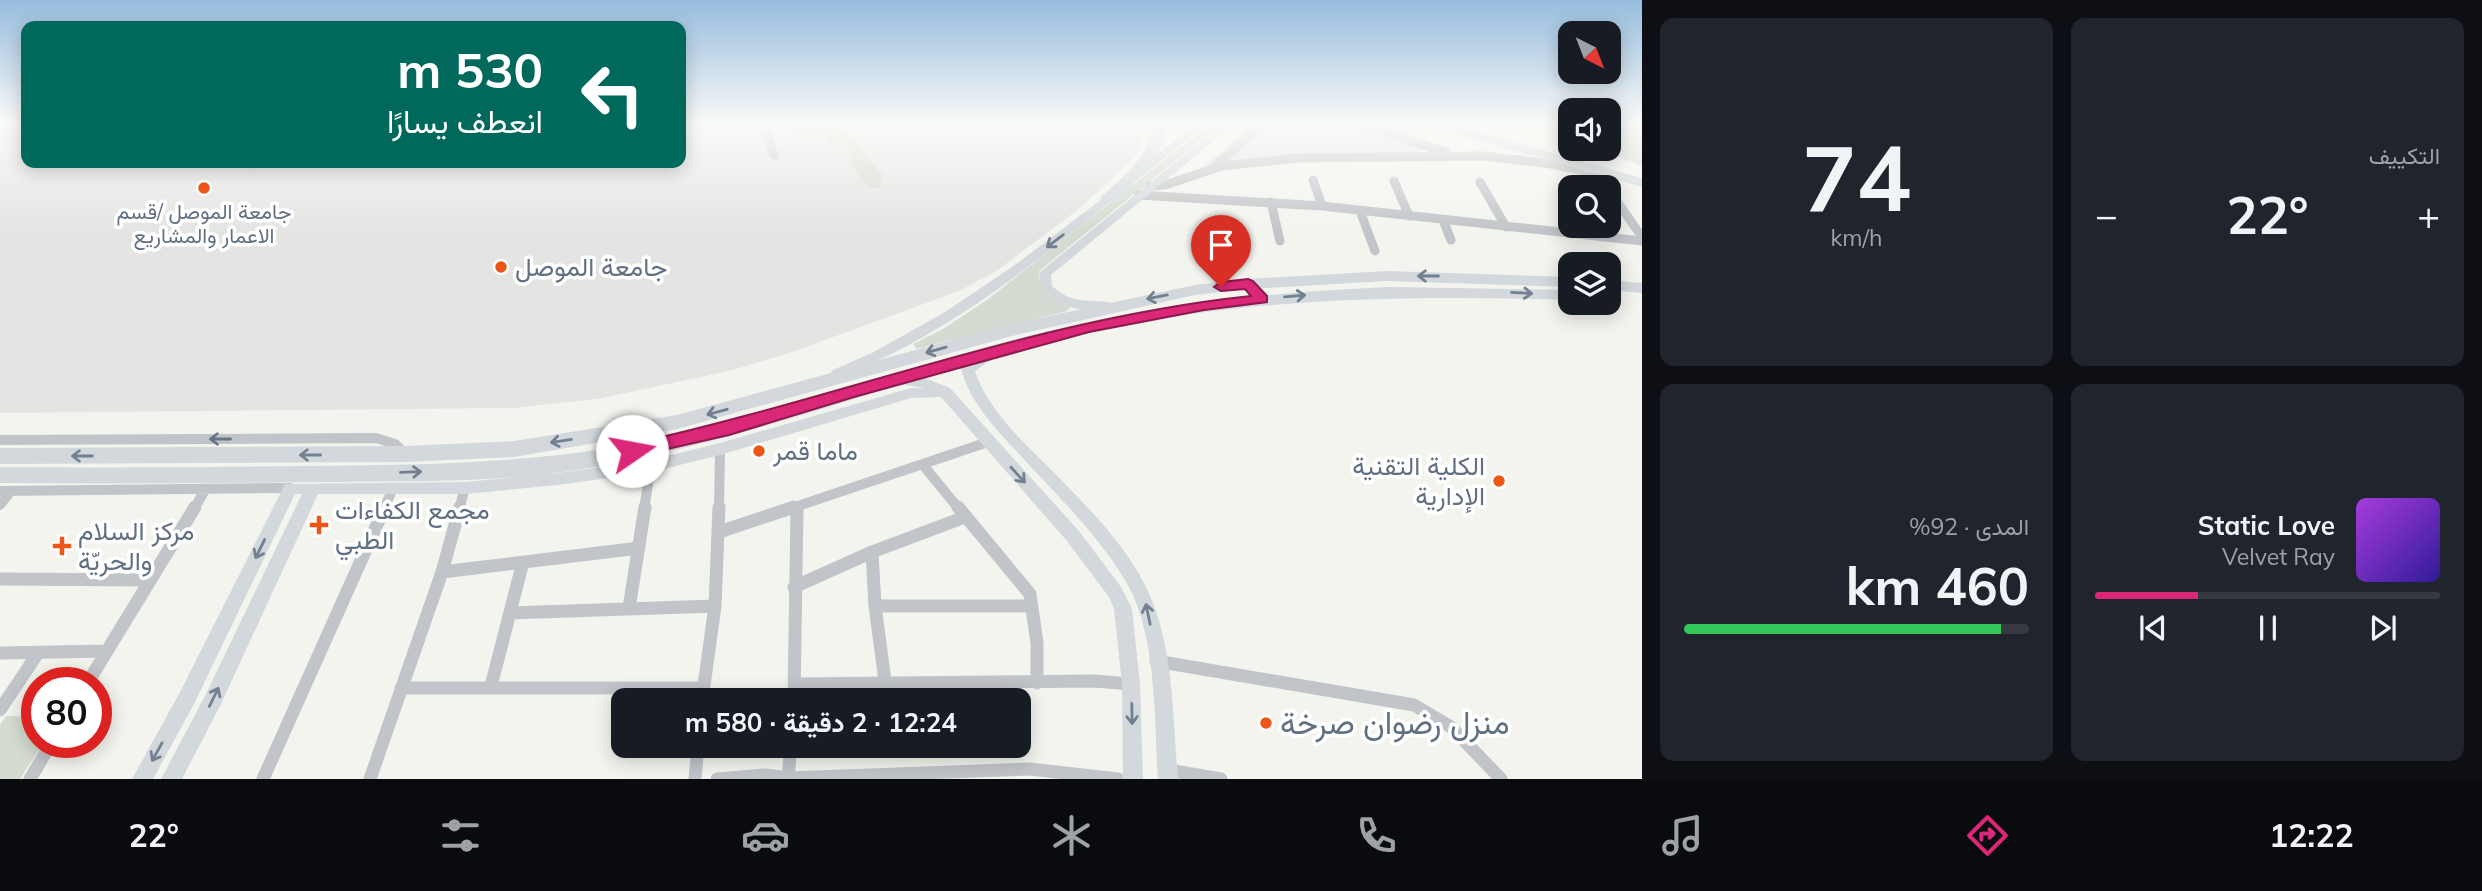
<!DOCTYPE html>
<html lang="ar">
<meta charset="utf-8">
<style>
:root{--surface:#171b24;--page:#20242c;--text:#f1f3f6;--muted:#9ea1a6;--line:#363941;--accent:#db2777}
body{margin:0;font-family:Mulish,Vazirmatn,sans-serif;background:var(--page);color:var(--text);direction:rtl;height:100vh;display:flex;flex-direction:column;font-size:26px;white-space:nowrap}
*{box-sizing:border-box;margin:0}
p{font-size:23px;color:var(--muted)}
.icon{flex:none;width:38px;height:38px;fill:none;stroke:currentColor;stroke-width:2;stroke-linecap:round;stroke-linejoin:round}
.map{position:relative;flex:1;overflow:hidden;direction:ltr}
.drawer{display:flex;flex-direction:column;gap:18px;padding:18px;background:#0d0f14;width:840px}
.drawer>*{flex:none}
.guide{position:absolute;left:21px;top:21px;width:665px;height:147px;border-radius:14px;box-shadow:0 4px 18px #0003;direction:rtl;background:#00695c;color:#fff;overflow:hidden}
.needle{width:46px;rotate:138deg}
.tools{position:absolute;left:1558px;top:21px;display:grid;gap:14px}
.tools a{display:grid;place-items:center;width:63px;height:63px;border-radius:14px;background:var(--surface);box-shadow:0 4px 18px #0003;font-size:35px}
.speed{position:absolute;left:21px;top:667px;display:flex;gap:14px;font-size:35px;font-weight:700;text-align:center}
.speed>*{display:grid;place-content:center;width:91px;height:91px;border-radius:50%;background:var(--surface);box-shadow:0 4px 18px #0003;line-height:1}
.speed .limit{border:10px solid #d22;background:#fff;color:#111}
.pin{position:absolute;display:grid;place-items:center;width:60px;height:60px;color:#fff;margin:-72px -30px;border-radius:50% 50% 50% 0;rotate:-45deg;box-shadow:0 0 7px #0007}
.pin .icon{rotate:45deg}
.me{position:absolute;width:77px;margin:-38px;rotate:78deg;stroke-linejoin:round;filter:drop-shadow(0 0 5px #0008)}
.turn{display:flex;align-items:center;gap:24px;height:147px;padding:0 28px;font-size:32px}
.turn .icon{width:91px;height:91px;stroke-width:2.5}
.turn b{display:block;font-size:49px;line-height:60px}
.big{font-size:52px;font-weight:700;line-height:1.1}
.drawer .widget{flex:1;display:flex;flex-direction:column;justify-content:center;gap:10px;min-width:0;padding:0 24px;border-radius:14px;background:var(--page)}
.drawer .dial{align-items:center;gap:0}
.dial b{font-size:91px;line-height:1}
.song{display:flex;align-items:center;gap:21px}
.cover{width:84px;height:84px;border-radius:10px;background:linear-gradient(135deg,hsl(280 70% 55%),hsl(250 70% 35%))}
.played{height:7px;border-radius:4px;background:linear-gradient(90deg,var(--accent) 30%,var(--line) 30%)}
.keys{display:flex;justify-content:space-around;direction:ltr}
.heat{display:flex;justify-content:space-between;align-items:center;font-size:38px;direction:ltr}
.charge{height:10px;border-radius:5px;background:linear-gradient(90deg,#34c759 92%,var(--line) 0)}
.drawer .tiles{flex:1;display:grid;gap:18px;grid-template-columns:repeat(2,1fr)}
.trip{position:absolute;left:611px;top:688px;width:420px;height:70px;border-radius:14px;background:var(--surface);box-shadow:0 4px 18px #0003;font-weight:700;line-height:70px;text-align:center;direction:rtl}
.tab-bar{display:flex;height:112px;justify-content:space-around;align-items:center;background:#090b0e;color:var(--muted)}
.tab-bar .icon{width:49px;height:49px}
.tab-bar .selected{color:var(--accent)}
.tab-bar b{font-size:32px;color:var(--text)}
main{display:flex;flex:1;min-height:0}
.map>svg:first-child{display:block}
</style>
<main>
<section class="drawer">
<div class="tiles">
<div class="widget"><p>التكييف</p>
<div class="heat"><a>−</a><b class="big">22°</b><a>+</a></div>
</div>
<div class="widget dial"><b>74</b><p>km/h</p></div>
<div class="widget">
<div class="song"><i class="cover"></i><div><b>Static Love</b><p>Velvet Ray</p></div></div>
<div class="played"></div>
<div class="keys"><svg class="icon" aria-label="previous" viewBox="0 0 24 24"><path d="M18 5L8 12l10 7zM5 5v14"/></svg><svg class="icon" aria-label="pause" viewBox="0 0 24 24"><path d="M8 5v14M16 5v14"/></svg><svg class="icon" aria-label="next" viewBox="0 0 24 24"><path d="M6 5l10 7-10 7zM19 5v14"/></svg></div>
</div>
<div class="widget"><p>المدى · 92%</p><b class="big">460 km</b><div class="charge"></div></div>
</div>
</section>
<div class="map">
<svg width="1642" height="779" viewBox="0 0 1642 779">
<rect width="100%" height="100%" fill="#f4f4ef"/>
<path fill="#e4e5e3" d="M0 124H26V163H681V124H1145V128L1137 153 1123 168 1080 208 995 272 961 290 929 302 792 352 729 371 597 399 514 408 0 413Z
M1252 124H1380L1452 149 1201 168Z"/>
<path fill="#d4dbd0" d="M791 124C804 124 823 120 835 124 850 128 870 162 882 174L880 188H872C863 183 858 173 851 165V156L845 145 833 147 827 144 829 138C816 132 807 140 795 134Z
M1210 124H1221L1039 271C1037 291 1056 297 1071 307L1067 311 916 349 913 344 943 329 987 300Z
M1608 124H1642V166L1598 149H1608Z
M6 716 37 717V742H44L20 779H0V725Z"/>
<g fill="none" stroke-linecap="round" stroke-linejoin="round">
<path stroke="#c1c4c8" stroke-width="9" d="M763 124 774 155
M1362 124 1447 153
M1215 166 1263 124
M1313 180 1322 206
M1394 181 1409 216
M1480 182 1506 227
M1150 186 1165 185 1222 166 1297 158 1484 156 1551 164 1601 174
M1139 195 1322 206 1642 241
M1271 202 1280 241
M1619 204 1642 237
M1360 211 1375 251
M1443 220 1451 240"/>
<path stroke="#c1c4c8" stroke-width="10" d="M0 440 376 438 395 444 405 454
M923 465 959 509
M0 491 290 488
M0 505 11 491
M194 509 205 490
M384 509 393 488
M459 509 465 488
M644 509 651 466
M719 509 720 449
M789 509 988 442"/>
<path stroke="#c1c4c8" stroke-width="13" d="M958 507 1030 594 1037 643V683
M719 532 794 507
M872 552 875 606 885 681
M442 572 639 548
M0 579 149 580
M794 587 872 552 965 517
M875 606H1031
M629 608 645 507
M510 613 715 606
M0 653 106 651
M1156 661 1414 705 1451 727 1501 779
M88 682 195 507
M795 684 1095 681 1131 684
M491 686 523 562
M401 688H704
M702 700 715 606 719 507
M794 700 797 509
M0 710 38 653
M1168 770 1221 779
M788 778 791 746
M30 779 52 742
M263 779 385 507
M370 779 442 572 460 507
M695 779 698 746
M717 779 765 775 788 778 1030 769 1118 779"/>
<path fill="#d2d8dc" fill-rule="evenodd" d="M1196 124H1207L1141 177H1133V173Z
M1223 124H1234L1051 275 1052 286C1074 306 1089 298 1114 303L1116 306 1114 309C1088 315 1061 308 1042 290L1039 274 1041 271Z
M1118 187 1123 190 1122 192C1043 257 962 323 868 365 858 370 844 379 833 376L831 373 833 370 872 353 945 312 1015 265Z
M990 349 995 351 997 354 995 357 975 371C989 415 1036 453 1067 486 1101 521 1137 559 1154 606 1174 660 1173 722 1178 779H1158C1154 720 1157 642 1130 589 1103 539 1059 498 1021 456 997 430 971 405 961 369L963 366Z
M897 375 922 377 950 388 1079 531 1121 587 1132 609 1140 684 1143 779H1123L1122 684 1114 609 1109 597 1067 541 941 397 911 398 720 455 651 472 558 485 465 494H318L220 706 182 779H161L206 694 302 494H295L193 706 153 779H132L179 694 285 484 465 482 558 473 651 460 720 443 911 388H925L892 383 890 380Z"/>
<path fill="#d2d8dc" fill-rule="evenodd" d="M1152 124H1166C1163 159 1139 180 1113 201H1103L1100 198 1103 195C1127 174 1149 157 1152 124Z
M1429 124H1450L1642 178V187L1431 127Z
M1387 271 1570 277V287L1387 281 1248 289 1195 295 1012 336 677 429 514 457 405 462 0 464V448L405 446 514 441 677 415 1011 324 1195 285 1248 279Z
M1608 280 1642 283V293L1608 290Z
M1390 287 1570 290V300C1410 295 1249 297 1092 332 921 370 757 440 583 469 499 483 413 481 328 482 219 483 109 484 0 483V467C102 468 203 467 305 466 419 465 531 464 643 442 775 417 902 367 1032 335 1150 305 1269 292 1390 287Z"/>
</g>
<defs><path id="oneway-shaft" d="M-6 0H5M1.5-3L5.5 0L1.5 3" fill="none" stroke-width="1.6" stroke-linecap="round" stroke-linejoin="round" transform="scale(1.75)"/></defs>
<g stroke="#728090">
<use href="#oneway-shaft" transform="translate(1055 241) rotate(143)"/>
<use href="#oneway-shaft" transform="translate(1428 276) rotate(-180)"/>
<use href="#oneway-shaft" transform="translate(1522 293) rotate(3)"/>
<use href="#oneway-shaft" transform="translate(1295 296) rotate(-5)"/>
<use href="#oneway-shaft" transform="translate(1157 297) rotate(169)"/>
<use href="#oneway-shaft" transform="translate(936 350) rotate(164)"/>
<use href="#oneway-shaft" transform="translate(717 412) rotate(165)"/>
<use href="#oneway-shaft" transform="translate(561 441) rotate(171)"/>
<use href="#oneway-shaft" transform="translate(310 455) rotate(180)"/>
<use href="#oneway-shaft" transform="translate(82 456) rotate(180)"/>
<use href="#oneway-shaft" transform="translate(411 472) rotate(-2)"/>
<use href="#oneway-shaft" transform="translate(1018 475) rotate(48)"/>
<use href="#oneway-shaft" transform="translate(260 549) rotate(116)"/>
<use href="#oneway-shaft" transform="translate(1148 614) rotate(-102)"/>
<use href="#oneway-shaft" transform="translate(214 697) rotate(-64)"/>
<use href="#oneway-shaft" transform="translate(1132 714) rotate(89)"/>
<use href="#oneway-shaft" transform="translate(157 752) rotate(119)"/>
</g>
<use stroke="#667586" href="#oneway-shaft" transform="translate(220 439) rotate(180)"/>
<linearGradient id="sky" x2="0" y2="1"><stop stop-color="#96bcdd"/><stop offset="0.53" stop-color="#fafaf8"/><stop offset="1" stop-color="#fafaf8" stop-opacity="0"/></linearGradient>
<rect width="1642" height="233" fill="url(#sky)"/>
<path fill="#db2777" stroke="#8e194d" stroke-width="2" d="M1248 279 1253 281 1267 296V302L1204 310 1089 332 854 397 729 435 632 457 626 455 624 451 626 446 632 444C839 398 1040 318 1251 296L1245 289 1221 291 1214 287 1221 282Z"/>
<g fill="#ec5618" stroke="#fff" stroke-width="2.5">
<circle cx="204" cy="188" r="7"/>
<circle cx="501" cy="267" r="7"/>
<circle cx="759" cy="451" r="7"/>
<circle cx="1499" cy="481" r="7"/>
<path d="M315.5 514.5h7v7h7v7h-7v7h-7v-7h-7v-7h7z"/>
<path d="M58.5 535.5h7v7h7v7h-7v7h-7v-7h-7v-7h7z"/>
<circle cx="1266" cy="723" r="7"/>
</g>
<g text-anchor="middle" stroke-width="7" stroke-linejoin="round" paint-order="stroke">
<g font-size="21" fill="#617182" stroke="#fff">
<text x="204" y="219">جامعة الموصل /قسم<tspan x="204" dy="24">الاعمار والمشاريع</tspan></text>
</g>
<g font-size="26" fill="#617182" stroke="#fff" text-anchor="start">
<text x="515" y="276">جامعة الموصل</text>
<text x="773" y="460">ماما قمر</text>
<text x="1485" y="475" text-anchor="end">الكلية التقنية<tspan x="1485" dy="30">الإدارية</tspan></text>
<text x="335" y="519">مجمع الكفاءات<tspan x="335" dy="30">الطبي</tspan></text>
<text x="78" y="540">مركز السلام<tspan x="78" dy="30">والحريّة</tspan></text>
</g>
<g font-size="32" fill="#617182" stroke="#fff" text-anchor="start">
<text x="1280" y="734">منزل رضوان صرخة</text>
</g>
</g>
</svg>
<div class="tools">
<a><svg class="needle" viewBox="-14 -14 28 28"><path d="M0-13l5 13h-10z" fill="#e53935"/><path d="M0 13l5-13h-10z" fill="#9ea1a6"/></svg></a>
<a><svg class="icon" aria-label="sound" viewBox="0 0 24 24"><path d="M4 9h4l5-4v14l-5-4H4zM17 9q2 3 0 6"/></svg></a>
<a><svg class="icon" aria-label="search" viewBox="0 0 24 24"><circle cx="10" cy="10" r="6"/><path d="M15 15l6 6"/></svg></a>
<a><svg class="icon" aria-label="layers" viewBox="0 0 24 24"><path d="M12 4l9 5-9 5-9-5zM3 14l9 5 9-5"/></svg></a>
</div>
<div class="speed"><div class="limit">80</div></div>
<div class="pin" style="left:1221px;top:287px;background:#d93025"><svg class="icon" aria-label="arrive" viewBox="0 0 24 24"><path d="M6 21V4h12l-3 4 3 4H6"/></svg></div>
<svg class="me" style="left:632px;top:451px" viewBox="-20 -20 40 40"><circle r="19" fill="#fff"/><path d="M0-13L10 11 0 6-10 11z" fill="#db2777"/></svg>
<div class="trip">12:24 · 2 دقيقة · 580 m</div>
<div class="guide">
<div class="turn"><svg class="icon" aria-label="left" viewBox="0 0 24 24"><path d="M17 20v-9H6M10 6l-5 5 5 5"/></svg><div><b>530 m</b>انعطف يسارًا</div></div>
</div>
</div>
</main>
<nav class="tab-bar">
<b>12:22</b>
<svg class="icon selected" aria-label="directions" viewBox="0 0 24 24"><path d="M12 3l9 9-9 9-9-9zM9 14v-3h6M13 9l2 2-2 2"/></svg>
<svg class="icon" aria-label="music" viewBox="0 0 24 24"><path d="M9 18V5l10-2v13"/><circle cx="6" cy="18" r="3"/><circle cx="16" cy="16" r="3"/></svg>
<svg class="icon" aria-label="phone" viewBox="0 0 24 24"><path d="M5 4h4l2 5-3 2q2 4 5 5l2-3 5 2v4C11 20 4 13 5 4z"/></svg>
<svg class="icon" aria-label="climate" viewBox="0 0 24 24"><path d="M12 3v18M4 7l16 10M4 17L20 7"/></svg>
<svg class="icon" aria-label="car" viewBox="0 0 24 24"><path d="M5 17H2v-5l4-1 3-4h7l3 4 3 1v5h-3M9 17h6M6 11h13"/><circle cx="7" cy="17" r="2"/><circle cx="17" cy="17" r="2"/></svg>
<svg class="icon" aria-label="filters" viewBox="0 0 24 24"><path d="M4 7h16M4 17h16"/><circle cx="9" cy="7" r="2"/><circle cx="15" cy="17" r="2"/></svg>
<b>22°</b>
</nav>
